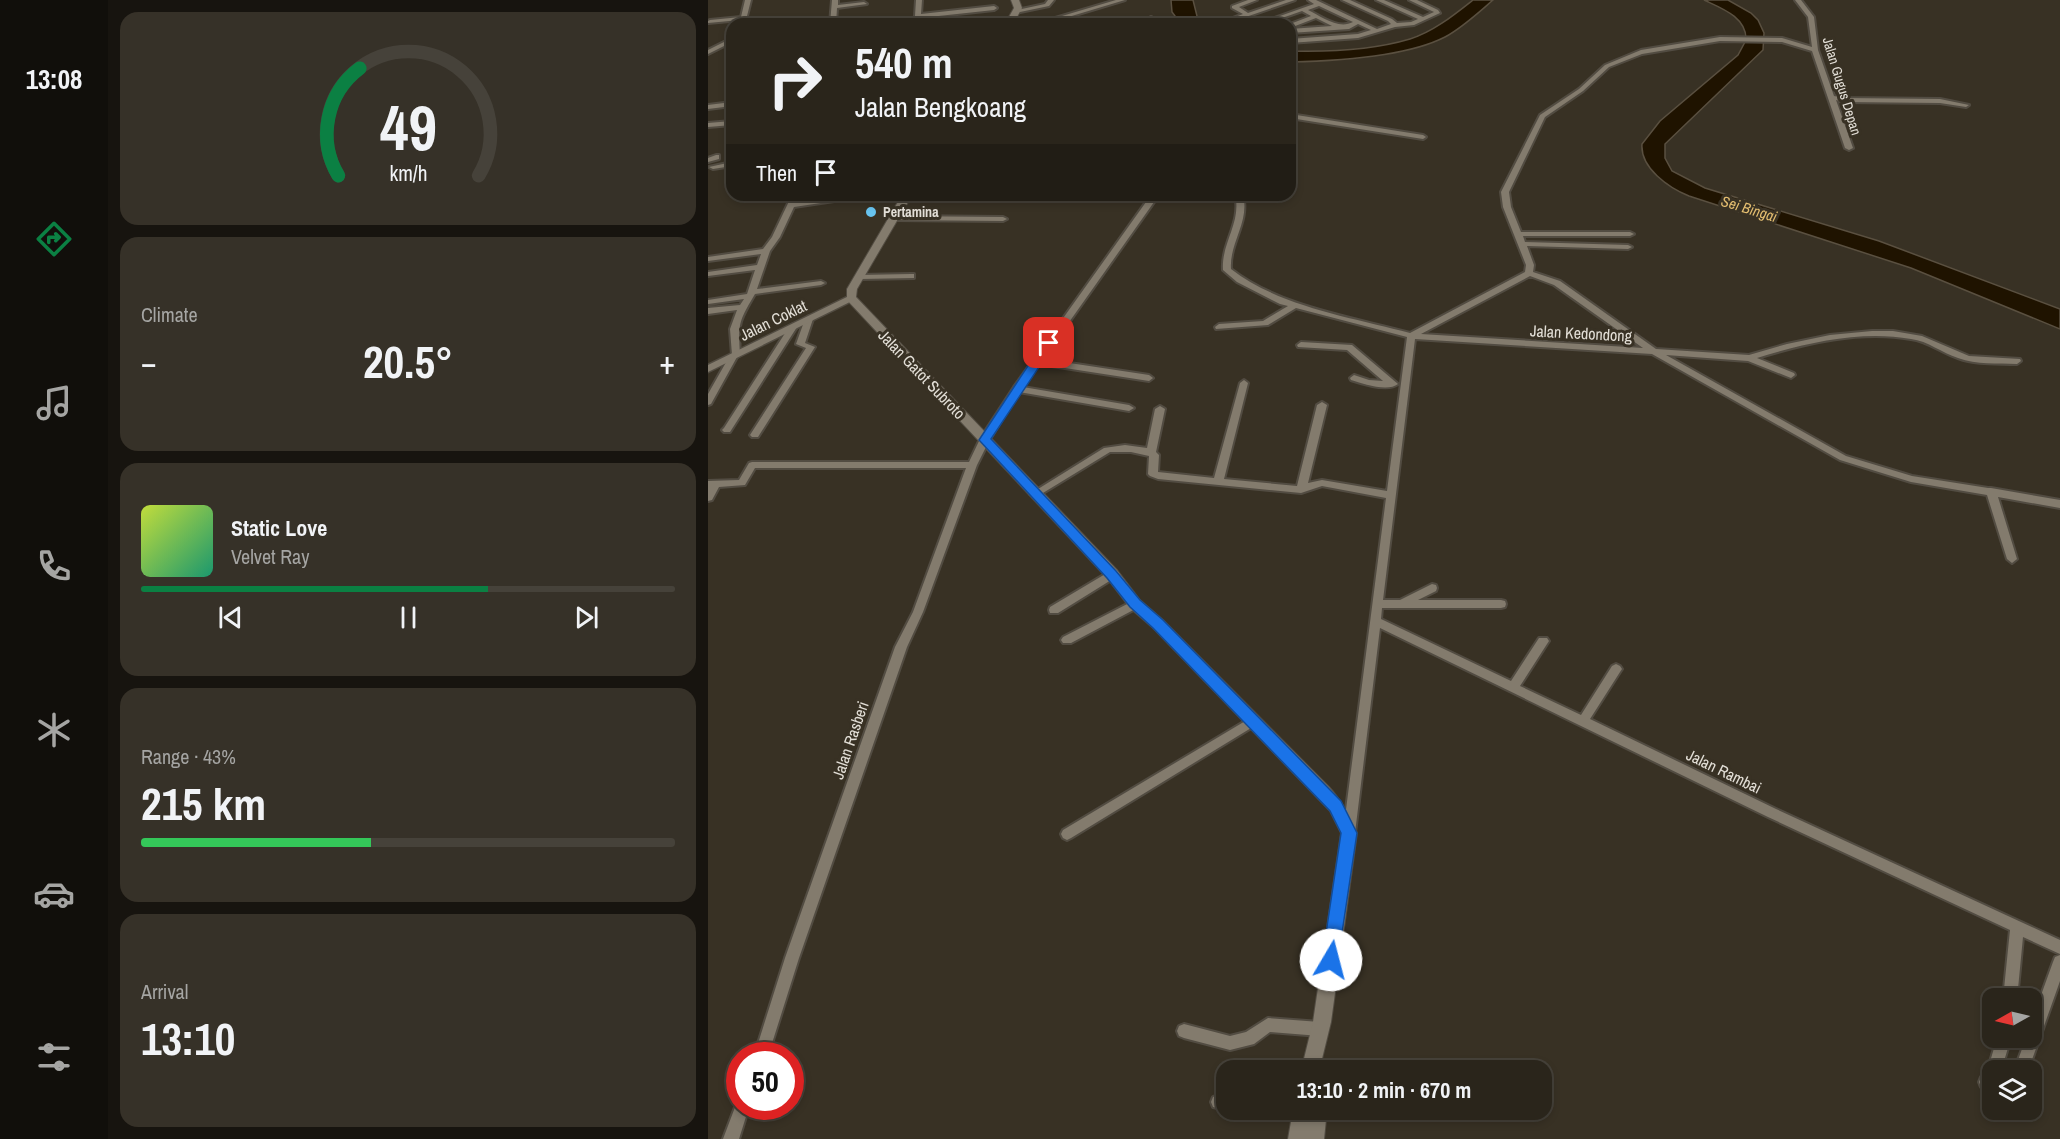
<!DOCTYPE html>
<meta charset="utf-8">
<style>
:root{--surface:#2a251b;--page:#363128;--text:#f1f3f6;--muted:#a5a5a3;--line:#46423a;--accent:#0b8043}
body{margin:0;font-family:"Archivo Narrow",sans-serif;background:var(--page);color:var(--text);height:100vh;display:flex;flex-direction:column;font-size:22px;white-space:nowrap}
*{box-sizing:border-box;margin:0}
p{font-size:20px;color:var(--muted)}
.icon{flex:none;width:33px;height:33px;fill:none;stroke:currentColor;stroke-width:2;stroke-linecap:round;stroke-linejoin:round}
.map{position:relative;flex:1;overflow:hidden}
.details{display:flex;flex-direction:column;gap:12px;padding:12px;background:#17140f;width:600px}
.details>*{flex:none}
.banner{position:absolute;left:18px;top:18px;width:570px;height:183px;border-radius:18px;box-shadow:0 3px 9px #0003,0 0 0 2px var(--line);background:#2a251b;color:var(--text);overflow:hidden}
.needle{width:39px;rotate:262deg}
.controls{position:absolute;left:1274px;top:988px;display:grid;gap:12px}
.controls a{display:grid;place-items:center;width:60px;height:60px;border-radius:12px;background:var(--surface);box-shadow:0 3px 9px #0003,0 0 0 2px var(--line);font-size:30px}
.speed{position:absolute;left:18px;top:1042px;display:flex;gap:12px;font-size:30px;font-weight:700;text-align:center}
.speed>*{display:grid;place-content:center;width:78px;height:78px;border-radius:50%;background:var(--surface);box-shadow:0 3px 9px #0003,0 0 0 2px var(--line);line-height:1}
.speed .limit{border:9px solid #d22;background:#fff;color:#111}
.pin{position:absolute;display:grid;place-items:center;width:51px;height:51px;color:#fff;margin:-26px;border-radius:12px;box-shadow:0 3px 9px #0006}
.me{position:absolute;width:66px;margin:-33px;rotate:8deg;stroke-linejoin:round;filter:drop-shadow(0 0 4px #0008)}
.turn{display:flex;align-items:center;gap:21px;height:126px;padding:0 30px;font-size:27px}
.turn .icon{width:78px;height:78px;stroke-width:2.5}
.turn b{display:block;font-size:42px;line-height:51px}
.then{display:flex;align-items:center;height:57px;padding:0 30px;background:#0003;gap:12px;font-size:22px}
.big{font-size:45px;font-weight:700;line-height:1.1}
.details .tile{flex:1;display:flex;flex-direction:column;justify-content:center;gap:9px;min-width:0;padding:0 21px;border-radius:18px;background:var(--page)}
.details .dial{align-items:center;gap:0}
.dial svg{height:156px;overflow:visible;fill:none;stroke:var(--line);stroke-width:7;stroke-linecap:round;text-anchor:middle}
.dial text{fill:var(--text);stroke:none}
.song{display:flex;align-items:center;gap:18px}
.cover{width:72px;height:72px;border-radius:9px;background:linear-gradient(135deg,hsl(70 70% 55%),hsl(160 70% 35%))}
.played{height:6px;border-radius:3px;background:linear-gradient(90deg,var(--accent) 65%,var(--line) 65%)}
.keys{display:flex;justify-content:space-around;direction:ltr}
.heat{display:flex;justify-content:space-between;align-items:center;font-size:33px;direction:ltr}
.charge{height:9px;border-radius:4px;background:linear-gradient(90deg,#34c759 43%,var(--line) 0)}
.trip{position:absolute;left:508px;top:1060px;width:336px;height:60px;border-radius:18px;background:var(--surface);box-shadow:0 3px 9px #0003,0 0 0 2px var(--line);font-weight:700;line-height:60px;text-align:center}
main{display:flex;flex:1;min-height:0}
.dock{display:flex;flex-direction:column;width:108px;justify-content:space-around;align-items:center;background:#110f0b;color:var(--muted)}
.dock .icon{width:42px;height:42px}
.dock .selected{color:var(--accent)}
.dock b{font-size:27px;color:var(--text)}
.map>svg:first-child{display:block}
</style>
<main>
<nav class="dock">
<b>13:08</b>
<svg class="icon selected" aria-label="directions" viewBox="0 0 24 24"><path d="M12 3l9 9-9 9-9-9zM9 14v-3h6M13 9l2 2-2 2"/></svg>
<svg class="icon" aria-label="music" viewBox="0 0 24 24"><path d="M9 18V5l10-2v13"/><circle cx="6" cy="18" r="3"/><circle cx="16" cy="16" r="3"/></svg>
<svg class="icon" aria-label="phone" viewBox="0 0 24 24"><path d="M5 4h4l2 5-3 2q2 4 5 5l2-3 5 2v4C11 20 4 13 5 4z"/></svg>
<svg class="icon" aria-label="climate" viewBox="0 0 24 24"><path d="M12 3v18M4 7l16 10M4 17L20 7"/></svg>
<svg class="icon" aria-label="car" viewBox="0 0 24 24"><path d="M5 17H2v-5l4-1 3-4h7l3 4 3 1v5h-3M9 17h6M6 11h13"/><circle cx="7" cy="17" r="2"/><circle cx="17" cy="17" r="2"/></svg>
<svg class="icon" aria-label="filters" viewBox="0 0 24 24"><path d="M4 7h16M4 17h16"/><circle cx="9" cy="7" r="2"/><circle cx="15" cy="17" r="2"/></svg>
</nav>
<section class="details">
<div class="tile dial"><svg viewBox="0 0 100 80">
<path d="M14 69A42 42 0 1 1 86 69"/>
<path d="M14 69A42 42 0 0 1 25 14" stroke="#0b8043"/>
<text x="50" y="56" font-size="32" font-weight="700">49</text>
<text x="50" y="72" font-size="11">km/h</text>
</svg></div>
<div class="tile"><p>Climate</p>
<div class="heat"><a>−</a><b class="big">20.5°</b><a>+</a></div>
</div>
<div class="tile">
<div class="song"><i class="cover"></i><div><b>Static Love</b><p>Velvet Ray</p></div></div>
<div class="played"></div>
<div class="keys"><svg class="icon" aria-label="previous" viewBox="0 0 24 24"><path d="M18 5L8 12l10 7zM5 5v14"/></svg><svg class="icon" aria-label="pause" viewBox="0 0 24 24"><path d="M8 5v14M16 5v14"/></svg><svg class="icon" aria-label="next" viewBox="0 0 24 24"><path d="M6 5l10 7-10 7zM19 5v14"/></svg></div>
</div>
<div class="tile"><p>Range · 43%</p><b class="big">215 km</b><div class="charge"></div></div>
<div class="tile"><p>Arrival</p><b class="big">13:10</b></div>
</section>
<div class="map">
<svg width="1352" height="1139" viewBox="0 0 1352 1139">
<rect width="100%" height="100%" fill="#383124"/>
<path fill="#1f1300" stroke="#5a5040" stroke-width="1.5" d="M463 0H485L491 24H473L464 12Z
M765 0H785C770 13 754 28 737 37 698 57 626 61 582 62V51C620 52 665 50 702 39 725 32 746 15 765 0Z
M996 0H1020L1043 13 1050 20 1056 33 1055 50 957 144V158L964 171 997 188 1171 241 1352 309V329L1203 268 981 196C961 188 932 168 934 144L952 121 1030 55 1038 40C1039 17 1013 8 996 0Z"/>
<g fill="none" stroke-linecap="round" stroke-linejoin="round">
<defs>
<path id="minor" d="M37 0H43L37 24H31L32 20 0 23V21L2 20 33 17Z
M124 0H130V5L156 2 159 4 129 8 128 24H122Z
M208 0H214L213 14 286 6 289 8 286 10 212 18 209 24H203L207 16Z
M340 0H346L341 6 312 12 309 10 337 4Z
M408 0H417L337 24H327Z
M540 0H549L531 7 540 13 578 0H587L529 20 533 24H526L522 21V19L535 14 524 8V6Z
M600 0H608L669 29 683 24 680 21 634 0H642L684 19 689 23 703 22 710 19 668 0H676L715 17 726 12 701 0H709L730 10 732 13 706 25 687 27 650 38 582 43V39L650 34 663 30 650 24 641 29 582 33V29L624 26 608 18 582 28V24L603 16 594 11 560 23 555 22 606 4ZM611 6 645 22C630 30 613 16 600 10Z
M1087 0H1093L1106 17 1110 50 1126 96 1136 98 1232 99 1261 105 1258 107 1232 103 1136 102 1128 100 1145 148 1141 150 1137 148 1104 51 1074 42 1012 41 934 54 901 67 875 91 837 117 801 192 803 207 813 232H922L926 234 922 236H815L817 242 920 245 924 247 920 249 819 246 826 265 825 272 852 281 948 349 1041 355 1079 344 1122 335 1164 331H1185L1214 336 1261 356 1312 359 1313 361 1309 364C1289 363 1269 365 1250 358 1234 353 1220 341 1203 339 1152 330 1098 343 1049 358L1086 373 1087 375 1083 378 1040 361 958 355 1138 456 1204 476 1280 488H1283L1352 500V508L1290 497 1309 559 1304 563 1299 559 1279 495 1203 482 1132 460 944 354 707 339 675 600H692L724 584 728 585 729 588 728 591 710 600H793L797 601 798 604 797 607 793 608H674L673 619 803 681 831 638H839L841 641 839 644 812 686 873 715 904 666 908 664 912 666 914 669 912 672 882 719 1068 809 1352 940V954L1315 937 1309 999H1295L1302 930 1060 817 672 628 647 833 645 837 641 839 637 837 635 833 678 498 614 486 593 493 450 479 442 476 440 474 441 456 423 452H402L330 496 327 497 322 494 396 448 417 445 439 448 447 409 452 406 457 409 448 452 451 455 450 472 506 478 532 383 536 380 540 383 516 479 589 486 609 405 614 402 619 405 600 483 614 480 679 491 699 337 588 308 560 325 508 329 507 327 511 324 555 321 580 306 572 304 529 282 515 270C513 243 534 222 527 195H535C542 222 521 243 523 269 572 307 643 317 702 333L817 272 818 265 795 207 793 192 832 115 871 89 897 65 933 50 1012 37 1074 38 1104 47 1100 17ZM822 276 846 285 935 348 713 334Z
M443 17 446 19C441 24 436 24 429 24Z
M24 38V42L0 54V50Z
M24 102V106L0 109V105Z
M582 114 715 135 718 137 715 139 582 118Z
M24 121V125L0 127V123Z
M8 155H11V159L0 162V158Z
M24 162V166L5 169 1 167Z
M84 195H92L88 202 133 196 137 198 133 200 86 207 72 237 62 251 49 289 113 281 117 283 113 285 47 294C31 321 30 323 32 355L29 357 3 404 0 405V394L21 357 24 355 22 329 29 310 0 314V308L32 305 36 299 0 304V300L39 294 47 270 0 276V272L49 265 53 254 0 261V257L55 249 64 237Z
M443 195H451L335 359 441 375 445 378 441 381 331 364 315 387 421 405 426 408 421 411 311 392 282 439 269 465 215 612 199 647 91 958 60 1056H46L77 958 187 647 205 612 258 468H47L37 485 11 487 4 500 0 501V481L31 480 41 463 44 462H261L272 439 306 387Z
M184 216 295 217 299 219 295 221 187 220H184Z
M203 274H206V278L152 279 148 277 152 275Z
M101 316 105 319 97 343 107 347 50 437H44L42 435 98 348 88 344 97 319Z
M85 324 89 327 22 432H16L14 430 16 428 81 327Z
M593 342 644 345 690 384C680 392 655 384 643 380L642 378 646 375 661 380 675 381 639 350 590 347 589 345Z
M404 570 408 571 409 574 408 577 350 613H342L341 610 342 607Z
M427 600 431 601 432 604 431 607 363 643H355L353 640 355 637Z
M544 717 548 719 550 722 548 725 363 838 359 840 355 838 353 834 355 830Z
M1352 955V981L1320 1071H1306L1318 1038H1323V1023L1345 962 1347 957Z
M560 1018 612 1022 617 1024 619 1029 617 1034 612 1036 562 1032 546 1044 522 1050 476 1038 471 1036 469 1031 471 1026 476 1024 522 1036 538 1032Z
M1289 1038H1303L1293 1071H1284V1087L1278 1089 1273 1087 1271 1082 1273 1077 1279 1072Z
M510 1095 519 1096 520 1110 505 1107 503 1102 505 1097Z
M32 1101V1107H41L31 1139H15L29 1102Z"/>
<path id="tertiary" d="M143 295 146 296V300L0 372V365Z"/>
<path id="secondary" d="M303 0H311L314 8 305 24H297L306 8Z
M194 195H204L149 289 148 297 409 570 432 600 455 620 621 787C634 801 641 816 649 833L623 1022 611 1071H593L605 1022 633 833 622 811 445 628 422 608 399 578 139 300V289Z
M585 1110H619L616 1139H580Z"/>
</defs>
<use href="#minor" stroke="#524c42" stroke-width="4"/>
<use href="#tertiary" stroke="#524c42" stroke-width="3"/>
<use href="#secondary" stroke="#524c42" stroke-width="2"/>
<use href="#minor" fill="#837b6d" fill-rule="evenodd"/>
<use href="#tertiary" fill="#837b6d" fill-rule="evenodd"/>
<use href="#secondary" fill="#837b6d" fill-rule="evenodd"/>
</g>
<path fill="#1a73e8" stroke="#114b97" stroke-width="1.5" d="M341 339 347 343 283 439 408 571 432 600 455 620 633 801 649 833 629 966 623 969 616 966 614 960 633 833 622 811 445 628 422 607 399 578 271 440 337 340Z"/>
<circle fill="#68c4f0" stroke="#383124" stroke-width="2" cx="163" cy="212" r="6"/>
<g text-anchor="middle" stroke-width="6" stroke-linejoin="round" paint-order="stroke">
<g font-size="14" fill="#e3dfd7" stroke="#383124">
<text transform="translate(1134 86) rotate(73)" y="5">Jalan Gugus Depan</text>
</g>
<g font-size="14" font-weight="bold" fill="#e3dfd7" stroke="#383124" text-anchor="start">
<text x="175" y="217">Pertamina</text>
</g>
<g font-size="15" font-style="italic" fill="#e4be70" stroke="#383124">
<text transform="translate(1041 209) rotate(17)" y="5">Sei Bingai</text>
</g>
<g font-size="16" fill="#e3dfd7" stroke="#383124">
<text transform="translate(65 320) rotate(-26)" y="6">Jalan Coklat</text>
<text transform="translate(873 333) rotate(3)" y="6">Jalan Kedondong</text>
<text transform="translate(214 374) rotate(46)" y="6">Jalan Gatot Subroto</text>
<text transform="translate(142 740) rotate(-71)" y="6">Jalan Rasberi</text>
<text transform="translate(1016 771) rotate(26)" y="6">Jalan Rambai</text>
</g>
</g>
</svg>
<div class="controls">
<a><svg class="needle" viewBox="-14 -14 28 28"><path d="M0-13l5 13h-10z" fill="#e53935"/><path d="M0 13l5-13h-10z" fill="#a5a5a3"/></svg></a>
<a><svg class="icon" aria-label="layers" viewBox="0 0 24 24"><path d="M12 4l9 5-9 5-9-5zM3 14l9 5 9-5"/></svg></a>
</div>
<div class="speed"><div class="limit">50</div></div>
<div class="pin" style="left:341px;top:343px;background:#d93025"><svg class="icon" aria-label="arrive" viewBox="0 0 24 24"><path d="M6 21V4h12l-3 4 3 4H6"/></svg></div>
<svg class="me" style="left:623px;top:960px" viewBox="-20 -20 40 40"><circle r="19" fill="#fff"/><path d="M0-13L10 11 0 6-10 11z" fill="#1a73e8"/></svg>
<div class="trip">13:10 · 2 min · 670 m</div>
<div class="banner">
<div class="turn"><svg class="icon" aria-label="right" viewBox="0 0 24 24"><path d="M7 20v-9h11M14 6l5 5-5 5"/></svg><div><b>540 m</b>Jalan Bengkoang</div></div>
<div class="then">Then<svg class="icon" aria-label="arrive" viewBox="0 0 24 24"><path d="M6 21V4h12l-3 4 3 4H6"/></svg></div>
</div>
</div>
</main>
